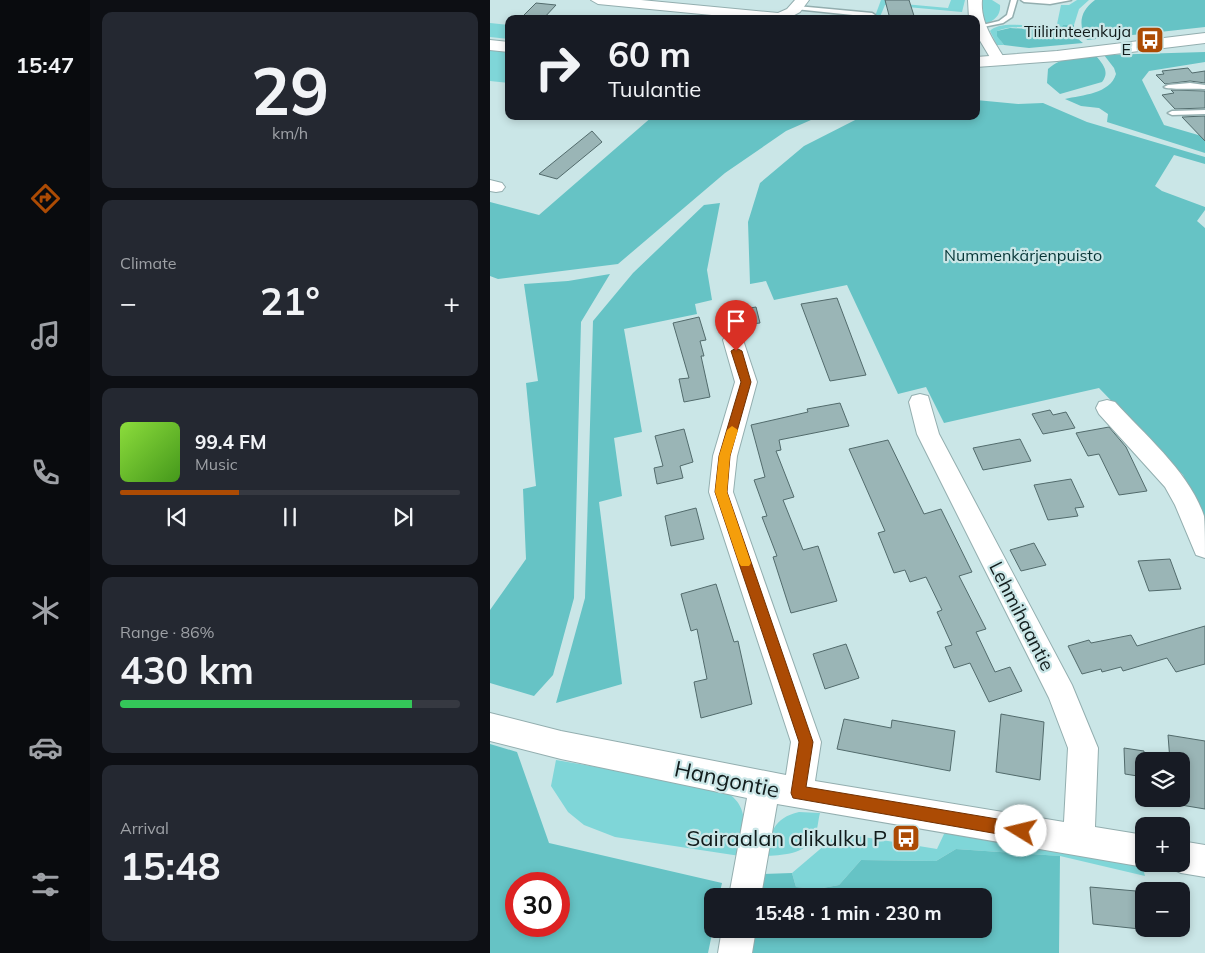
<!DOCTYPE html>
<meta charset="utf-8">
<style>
:root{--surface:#171b24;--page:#242831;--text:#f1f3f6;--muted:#9ea1a6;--line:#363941;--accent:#ac4b04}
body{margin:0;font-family:Mulish,sans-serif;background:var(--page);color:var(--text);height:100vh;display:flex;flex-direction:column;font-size:19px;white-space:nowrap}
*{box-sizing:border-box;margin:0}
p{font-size:16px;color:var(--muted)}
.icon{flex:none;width:28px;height:28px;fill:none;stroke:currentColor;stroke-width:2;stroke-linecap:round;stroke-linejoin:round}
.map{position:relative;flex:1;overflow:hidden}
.panel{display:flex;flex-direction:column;gap:12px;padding:12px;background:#0d0f14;width:400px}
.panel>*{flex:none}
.hud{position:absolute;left:15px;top:15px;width:475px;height:105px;border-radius:10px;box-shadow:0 2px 8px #0003;background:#171b24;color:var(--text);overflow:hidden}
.controls{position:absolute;left:645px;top:752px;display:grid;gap:10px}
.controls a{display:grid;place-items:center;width:55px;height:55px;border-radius:10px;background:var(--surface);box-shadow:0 2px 8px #0003;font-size:25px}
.speed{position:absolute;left:15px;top:872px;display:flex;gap:10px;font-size:25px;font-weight:700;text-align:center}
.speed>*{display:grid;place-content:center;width:65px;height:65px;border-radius:50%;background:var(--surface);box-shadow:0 2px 8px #0003;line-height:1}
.speed .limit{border:8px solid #d22;background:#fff;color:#111}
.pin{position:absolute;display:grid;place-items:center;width:42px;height:42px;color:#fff;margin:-51px -21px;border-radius:50% 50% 50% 0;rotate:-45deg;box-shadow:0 0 5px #0007}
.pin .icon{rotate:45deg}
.me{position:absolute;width:55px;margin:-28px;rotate:279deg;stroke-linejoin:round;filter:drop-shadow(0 0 4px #0008)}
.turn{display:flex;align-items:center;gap:18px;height:105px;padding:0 20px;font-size:22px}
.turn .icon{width:65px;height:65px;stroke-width:2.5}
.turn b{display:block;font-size:35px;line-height:42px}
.big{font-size:38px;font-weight:700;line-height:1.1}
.panel .widget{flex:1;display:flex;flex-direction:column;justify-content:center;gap:8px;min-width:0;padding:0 18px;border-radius:10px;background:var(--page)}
.panel .dial{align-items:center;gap:0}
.dial b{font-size:65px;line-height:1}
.song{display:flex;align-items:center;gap:15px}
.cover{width:60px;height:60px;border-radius:8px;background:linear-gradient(135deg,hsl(90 70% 55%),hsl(100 70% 35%))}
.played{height:5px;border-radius:2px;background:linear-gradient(90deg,var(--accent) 35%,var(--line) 35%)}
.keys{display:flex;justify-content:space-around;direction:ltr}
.heat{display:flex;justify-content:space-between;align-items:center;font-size:28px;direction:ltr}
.charge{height:8px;border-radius:4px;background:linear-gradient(90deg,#34c759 86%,var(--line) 0)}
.trip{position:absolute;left:214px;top:888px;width:288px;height:50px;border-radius:10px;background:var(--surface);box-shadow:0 2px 8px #0003;font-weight:700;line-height:50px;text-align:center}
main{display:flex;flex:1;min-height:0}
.dock{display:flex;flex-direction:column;width:90px;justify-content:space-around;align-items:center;background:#090b0e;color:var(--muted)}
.dock .icon{width:35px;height:35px}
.dock .selected{color:var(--accent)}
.dock b{font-size:22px;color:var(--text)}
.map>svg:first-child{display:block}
</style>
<main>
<nav class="dock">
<b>15:47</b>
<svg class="icon selected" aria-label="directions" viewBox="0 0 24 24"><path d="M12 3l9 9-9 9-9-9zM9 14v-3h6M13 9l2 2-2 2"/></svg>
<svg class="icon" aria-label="music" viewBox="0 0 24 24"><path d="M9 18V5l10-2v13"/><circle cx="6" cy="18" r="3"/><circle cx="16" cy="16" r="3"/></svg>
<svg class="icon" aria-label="phone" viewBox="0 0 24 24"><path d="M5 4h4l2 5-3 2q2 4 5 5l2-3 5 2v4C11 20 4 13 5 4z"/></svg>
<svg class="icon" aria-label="climate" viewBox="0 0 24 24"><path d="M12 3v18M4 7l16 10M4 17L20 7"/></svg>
<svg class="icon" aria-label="car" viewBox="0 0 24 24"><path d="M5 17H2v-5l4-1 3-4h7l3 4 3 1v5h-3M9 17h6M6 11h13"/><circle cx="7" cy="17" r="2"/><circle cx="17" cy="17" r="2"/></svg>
<svg class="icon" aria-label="filters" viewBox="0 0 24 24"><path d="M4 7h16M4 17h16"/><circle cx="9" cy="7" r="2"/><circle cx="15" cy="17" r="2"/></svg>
</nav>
<section class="panel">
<div class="widget dial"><b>29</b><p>km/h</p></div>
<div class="widget"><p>Climate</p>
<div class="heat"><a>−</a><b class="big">21°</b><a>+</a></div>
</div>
<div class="widget">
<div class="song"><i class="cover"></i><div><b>99.4 FM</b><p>Music</p></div></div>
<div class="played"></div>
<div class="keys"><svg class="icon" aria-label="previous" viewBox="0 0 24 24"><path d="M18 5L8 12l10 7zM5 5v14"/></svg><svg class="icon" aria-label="pause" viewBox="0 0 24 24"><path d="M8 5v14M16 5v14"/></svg><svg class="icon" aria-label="next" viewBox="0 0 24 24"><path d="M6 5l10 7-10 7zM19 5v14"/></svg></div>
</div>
<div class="widget"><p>Range · 86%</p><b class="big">430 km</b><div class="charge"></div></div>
<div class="widget"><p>Arrival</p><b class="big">15:48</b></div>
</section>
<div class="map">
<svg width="715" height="953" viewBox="0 0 715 953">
<rect width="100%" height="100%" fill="#cae6e7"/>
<path fill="#7fd6d8" d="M391 0H404L403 3 458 8 461 0H475L472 12 395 5 389 19H384Z
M492 0H502L510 5C511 14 505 21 496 23L493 17Z
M587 0H599L589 9 584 25H573L571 31C551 29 526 23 507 31L511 41 514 45H507L500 31C511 19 550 28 566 29L571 5H579Z
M0 23 19 25V39L0 37Z
M0 49 19 51V83L0 81Z
M66 760 229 788C261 803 255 826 250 856L125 837 94 825 78 812 61 786Z
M309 812 330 813C328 820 328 830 324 837 314 855 292 855 274 856 281 833 283 818 309 812Z
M349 833 447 849 454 834H482L651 861 655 876 570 856 466 849 446 861 371 860 349 885 327 889 306 887 302 873Z"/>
<path fill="#66c3c5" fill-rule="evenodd" d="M605 0H715V27L597 40C587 24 591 10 605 0Z
M573 25H584C584 33 586 38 593 43L539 48 514 45 507 36V31L520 28 570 31Z
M715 52V62L659 71 652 80 674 125 715 137V153L617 122 618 114 609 108 591 106 575 99C592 95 620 94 626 74L624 68 614 55Z
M606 56C613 64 620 72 612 82L570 94 557 83 558 69C573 56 587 57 606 56Z
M486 100 528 104 553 103 597 122 715 157V164L684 155 665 186 672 191 715 207V210L707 221 715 228V524L693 475 609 388 454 423 436 387 408 394 357 285 284 300 276 281 260 284 258 222 270 183 314 146 373 116H486Z
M163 116H330L296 131 235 173 128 264 8 279 0 276V202L49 215Z
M230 203 217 270 222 300 205 304 207 314 134 329 152 432 124 438 132 496 109 502 132 684 66 703 95 598 103 321 143 273 214 205Z
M120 274 91 322 84 598 63 675 44 696 0 683V610L36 559 33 489 46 486 36 383 48 381 34 284 78 281Z
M0 744 27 752 59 843 232 883 229 896H222L223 929 218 953H0ZM26 884H69V926H26Z
M466 849 570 856 569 953H259L263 929H492V896H269L273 874 302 873 306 887 327 889 349 885 371 860 446 861Z"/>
<path fill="#9ab5b6" stroke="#526b6c" d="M395 0H419L425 19H400Z
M46 3 66 5 53 19H30Z
M698 68 702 73 715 71V83L700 81 675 84 666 75 674 74 672 71Z
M681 90 715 91V108L685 109 672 95 684 93Z
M715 116V141L692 117Z
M102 131 112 142 67 179 49 174Z
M347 298 376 375 340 381 311 304Z
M266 307 270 323 251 325 248 310Z
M209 317 216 340 210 341 214 356H211L220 397 194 402 189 379 199 378 183 323Z
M350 403 359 426 289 440 291 450 286 451 304 497 293 500 313 550 328 546 347 601 301 613 283 557 287 556 272 517 277 516 264 480 275 477 261 425 318 412 317 409Z
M560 410 563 415 576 412 585 428 553 434 542 414Z
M619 427 636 447 657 491 629 495 609 454 598 456 586 433Z
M194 429 203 462 190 466 193 478 167 484 164 468 173 466 165 436Z
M530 439 541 461 493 470 483 448Z
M398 440 434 514 451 509 482 572 469 576 496 629 486 632 505 672 520 667 532 691 499 702 480 663 464 668 455 647 462 645 447 612 452 610 436 577 420 582 415 570 404 573 388 533 395 531 359 449Z
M581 479 594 507 585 508 588 516 558 520 544 485Z
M206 508 214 539 181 546 175 516Z
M544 543 556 565 531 571 520 550Z
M680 559 691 589 659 591 648 561Z
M226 584 244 642 248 641 262 704 211 718 204 682 217 679 207 629 201 631 191 594Z
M715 626V664L686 672 677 658 633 671 631 667 612 672 611 669 592 674 578 646 599 640 601 643 641 635 647 646Z
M356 644 369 678 335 689 323 654Z
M511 714 554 722 550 780 506 772Z
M354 719 401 728 402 720 465 731 460 771 347 749Z
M678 735 715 741V809L691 805V761H680Z
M634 748 654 751V777L635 774Z
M600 887 646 891 650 929 603 924Z"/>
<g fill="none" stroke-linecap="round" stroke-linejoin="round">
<defs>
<path id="service" d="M521 0H527L522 17 513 23 488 28V26L509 21 517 15Z
M531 0H581L560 4 534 2Z
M307 6 382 13 385 15 382 17 305 9V7Z
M700 83 715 85V89C706 88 678 90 674 87L678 85Z
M715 110V114L682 115 678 113 682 111Z"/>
<path id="minor" d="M101 0H151L288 13 297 9 305 0H319L310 12 297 19H263L108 4Z
M478 0H492C490 24 505 42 516 61L514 64H504L489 39 486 35V19H479Z
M0 180 12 183 15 187 12 191 6 192 0 191Z
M243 333 250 335 253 340 267 382 247 456 243 492 331 742 325 781 574 822 578 748 559 698 427 434 419 402 422 396 430 394 438 396 449 434 582 685 608 748 605 827 654 835V864H662L654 867 287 804 271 896H239L257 798 71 759 0 741V713L71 731 296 775 301 742 219 492 223 456 245 382 233 340 236 335Z
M617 400 625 402C655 435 700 473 714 516 715 528 715 546 715 558L706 555 685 505 675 487 609 414 606 408 609 402Z
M691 841 715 845V877L691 873 680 868 678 864H691Z
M232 929H266L262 953H228Z"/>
<path id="tertiary" d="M715 33V43L567 61 486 67V57L567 51Z
M0 40 19 42V52L0 50Z"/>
</defs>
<use href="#service" stroke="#93aeaf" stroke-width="3"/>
<use href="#minor" stroke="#93aeaf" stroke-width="2"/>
<use href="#tertiary" stroke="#93aeaf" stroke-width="2"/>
<use href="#service" fill="#fff" fill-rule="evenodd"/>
<use href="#minor" fill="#fff" fill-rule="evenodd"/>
<use href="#tertiary" fill="#fff" fill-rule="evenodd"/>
</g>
<path fill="#ac4b04" stroke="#703103" d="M246 348 252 351 261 382 240 456 237 492 323 742 316 787 531 823 537 825 539 831 537 836 531 838 303 798 301 793 309 742 225 492 229 456 251 382 241 351Z"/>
<path fill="#f59e0b" d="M242 426 248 430 240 456 237 492 261 563 259 566H251L249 563 225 492 229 456 237 430Z"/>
<defs>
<symbol id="bus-square" viewBox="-11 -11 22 22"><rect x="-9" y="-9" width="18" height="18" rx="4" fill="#ac4b04" stroke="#cae6e7"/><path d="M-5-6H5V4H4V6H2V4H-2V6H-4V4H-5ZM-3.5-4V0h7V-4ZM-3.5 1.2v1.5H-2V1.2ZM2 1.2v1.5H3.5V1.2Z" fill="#fff"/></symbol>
</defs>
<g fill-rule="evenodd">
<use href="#bus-square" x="644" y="24" width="32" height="32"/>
<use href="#bus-square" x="400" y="822" width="32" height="32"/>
</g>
<g text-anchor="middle" stroke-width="4.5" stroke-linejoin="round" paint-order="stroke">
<g font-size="16" fill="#111b1b" stroke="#cae6e7" text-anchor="end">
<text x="641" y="37">Tiilirinteenkuja<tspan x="641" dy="18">E</tspan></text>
</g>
<g font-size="16" fill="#063536" stroke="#cae6e7">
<text x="533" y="261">Nummenkärjenpuisto</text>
</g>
<g font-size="19" fill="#111b1b" stroke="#cae6e7">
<text transform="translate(532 616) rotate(63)" y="7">Lehmihaantie</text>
</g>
<g font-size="22" fill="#111b1b" stroke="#cae6e7">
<text transform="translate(237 779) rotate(12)" y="8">Hangontie</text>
</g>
<g font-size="22" fill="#111b1b" stroke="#cae6e7" text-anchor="end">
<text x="397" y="846">Sairaalan alikulku P</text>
</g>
</g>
</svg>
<div class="controls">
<a><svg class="icon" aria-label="layers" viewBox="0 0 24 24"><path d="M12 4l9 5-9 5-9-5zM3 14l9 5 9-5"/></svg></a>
<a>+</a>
<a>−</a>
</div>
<div class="speed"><div class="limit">30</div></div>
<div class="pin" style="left:246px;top:351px;background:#d93025"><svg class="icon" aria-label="arrive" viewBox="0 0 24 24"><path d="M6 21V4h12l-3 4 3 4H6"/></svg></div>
<svg class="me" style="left:531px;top:831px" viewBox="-20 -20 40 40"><circle r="19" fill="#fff"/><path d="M0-13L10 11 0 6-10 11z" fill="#ac4b04"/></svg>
<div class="trip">15:48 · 1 min · 230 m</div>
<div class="hud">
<div class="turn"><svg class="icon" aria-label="right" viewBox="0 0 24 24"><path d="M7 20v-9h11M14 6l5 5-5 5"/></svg><div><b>60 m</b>Tuulantie</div></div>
</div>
</div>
</main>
